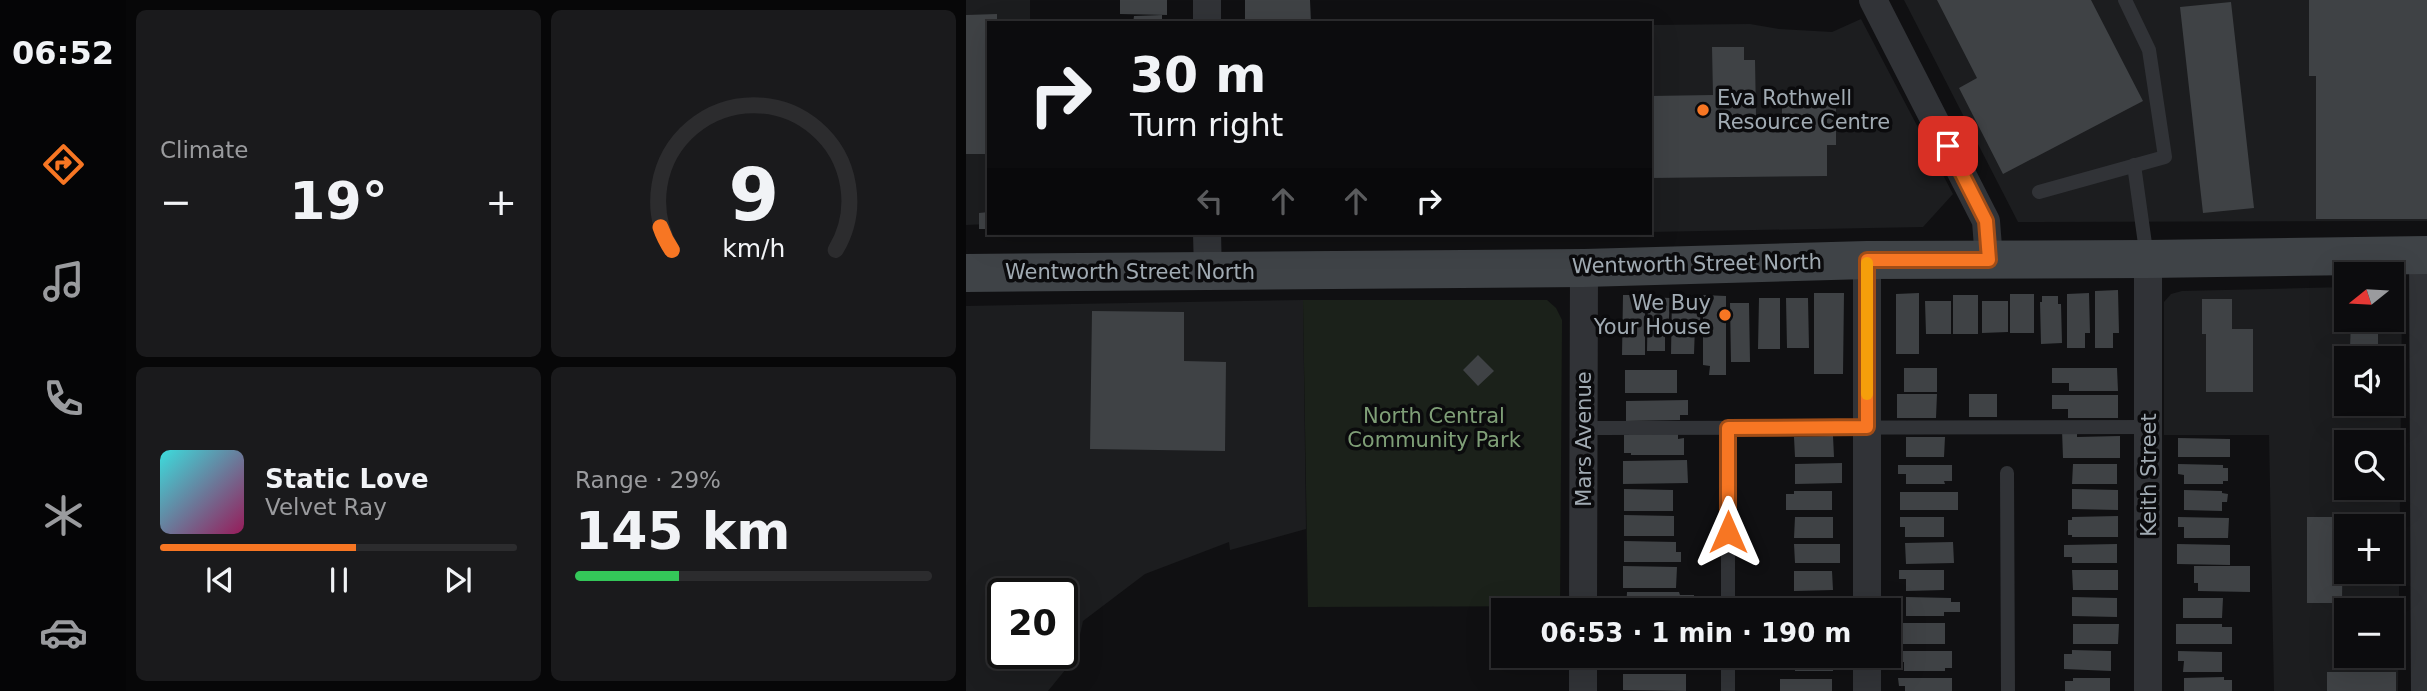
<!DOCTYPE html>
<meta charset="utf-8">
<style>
:root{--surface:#0c0c0e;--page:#1a1a1c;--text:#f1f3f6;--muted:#9a9b9e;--line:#2c2c2e;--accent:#f77623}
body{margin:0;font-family:"DejaVu Sans",sans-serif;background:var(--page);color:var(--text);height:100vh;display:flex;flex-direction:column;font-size:26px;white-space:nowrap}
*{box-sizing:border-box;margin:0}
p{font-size:23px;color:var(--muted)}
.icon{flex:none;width:38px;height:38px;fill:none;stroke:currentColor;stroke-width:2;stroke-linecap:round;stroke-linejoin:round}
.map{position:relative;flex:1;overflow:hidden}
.sheet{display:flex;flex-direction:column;gap:10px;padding:10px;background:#070708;width:840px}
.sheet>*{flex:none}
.guide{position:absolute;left:21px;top:21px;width:665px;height:214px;border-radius:0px;box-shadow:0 7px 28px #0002,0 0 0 2px var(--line);background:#0c0c0e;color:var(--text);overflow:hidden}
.needle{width:46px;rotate:252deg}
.controls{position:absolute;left:1368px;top:262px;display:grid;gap:14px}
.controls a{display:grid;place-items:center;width:70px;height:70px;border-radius:0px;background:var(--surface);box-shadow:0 7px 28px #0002,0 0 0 2px var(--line);font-size:35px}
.speed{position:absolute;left:21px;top:578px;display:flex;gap:14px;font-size:35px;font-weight:700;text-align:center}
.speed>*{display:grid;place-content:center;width:91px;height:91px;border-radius:50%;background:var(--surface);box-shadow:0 7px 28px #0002,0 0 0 2px var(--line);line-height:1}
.speed .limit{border:4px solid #111;border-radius:10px;background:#fff;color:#111}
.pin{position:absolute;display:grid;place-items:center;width:60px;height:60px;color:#fff;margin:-30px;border-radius:14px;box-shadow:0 4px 10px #0006}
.me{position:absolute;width:77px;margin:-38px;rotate:0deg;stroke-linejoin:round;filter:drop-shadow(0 0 5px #0008)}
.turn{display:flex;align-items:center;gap:24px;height:147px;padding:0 28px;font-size:32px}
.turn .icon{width:91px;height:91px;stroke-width:2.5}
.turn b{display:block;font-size:49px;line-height:60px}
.lanes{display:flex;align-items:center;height:66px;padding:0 28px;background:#0003;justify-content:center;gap:35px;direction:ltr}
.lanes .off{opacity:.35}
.big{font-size:52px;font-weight:800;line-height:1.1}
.sheet .tile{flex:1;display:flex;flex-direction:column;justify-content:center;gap:10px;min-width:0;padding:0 24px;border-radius:10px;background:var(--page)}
.sheet .dial{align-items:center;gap:0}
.dial svg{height:182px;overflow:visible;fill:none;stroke:var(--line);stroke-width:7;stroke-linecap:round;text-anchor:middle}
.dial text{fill:var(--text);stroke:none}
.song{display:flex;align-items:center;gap:21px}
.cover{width:84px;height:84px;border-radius:10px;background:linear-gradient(135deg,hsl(180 70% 55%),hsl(330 70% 35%))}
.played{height:7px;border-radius:4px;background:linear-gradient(90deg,var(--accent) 55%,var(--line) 55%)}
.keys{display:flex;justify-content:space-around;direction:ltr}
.heat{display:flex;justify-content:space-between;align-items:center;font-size:38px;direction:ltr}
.charge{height:10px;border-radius:5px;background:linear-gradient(90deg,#34c759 29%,var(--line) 0)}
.sheet .tiles{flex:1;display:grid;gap:10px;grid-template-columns:repeat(2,1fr)}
.trip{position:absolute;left:525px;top:598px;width:410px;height:70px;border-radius:0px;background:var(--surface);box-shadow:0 7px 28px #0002,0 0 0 2px var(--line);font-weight:800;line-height:70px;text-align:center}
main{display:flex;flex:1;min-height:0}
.menu{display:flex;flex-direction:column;width:126px;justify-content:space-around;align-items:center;background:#050506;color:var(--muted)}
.menu .icon{width:49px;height:49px}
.menu .selected{color:var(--accent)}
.menu b{font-size:32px;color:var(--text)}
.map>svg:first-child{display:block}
</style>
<main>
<nav class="menu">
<b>06:52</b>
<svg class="icon selected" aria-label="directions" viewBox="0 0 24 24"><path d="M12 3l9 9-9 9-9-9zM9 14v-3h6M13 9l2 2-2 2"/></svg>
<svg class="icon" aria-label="music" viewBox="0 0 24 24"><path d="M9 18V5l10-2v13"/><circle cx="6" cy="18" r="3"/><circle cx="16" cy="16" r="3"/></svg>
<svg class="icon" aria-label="phone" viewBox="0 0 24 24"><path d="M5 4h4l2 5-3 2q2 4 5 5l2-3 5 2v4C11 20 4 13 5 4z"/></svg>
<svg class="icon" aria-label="climate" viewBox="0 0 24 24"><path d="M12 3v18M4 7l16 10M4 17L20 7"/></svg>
<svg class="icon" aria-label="car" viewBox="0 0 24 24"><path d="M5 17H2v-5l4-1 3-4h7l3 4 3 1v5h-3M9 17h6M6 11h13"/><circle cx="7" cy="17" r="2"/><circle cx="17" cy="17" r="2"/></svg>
</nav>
<section class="sheet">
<div class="tiles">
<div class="tile"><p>Climate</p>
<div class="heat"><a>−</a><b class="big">19°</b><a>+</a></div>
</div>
<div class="tile dial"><svg viewBox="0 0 100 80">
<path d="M14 69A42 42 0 1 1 86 69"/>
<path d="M14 69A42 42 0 0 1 9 59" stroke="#f77623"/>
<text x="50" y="56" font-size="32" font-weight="700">9</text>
<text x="50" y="72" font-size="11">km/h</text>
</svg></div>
<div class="tile">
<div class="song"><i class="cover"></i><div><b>Static Love</b><p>Velvet Ray</p></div></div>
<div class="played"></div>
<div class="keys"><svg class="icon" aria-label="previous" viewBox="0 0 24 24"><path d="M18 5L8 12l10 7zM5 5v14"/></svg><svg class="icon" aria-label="pause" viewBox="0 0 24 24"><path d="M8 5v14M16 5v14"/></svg><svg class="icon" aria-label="next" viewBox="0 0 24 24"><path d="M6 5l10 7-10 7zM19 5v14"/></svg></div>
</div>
<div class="tile"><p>Range · 29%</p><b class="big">145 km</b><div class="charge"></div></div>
</div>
</section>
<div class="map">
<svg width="1461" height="691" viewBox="0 0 1461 691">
<rect width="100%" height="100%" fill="#101012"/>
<path fill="#1c1d1f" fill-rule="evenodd" d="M0 0H64V23H23V224L0 225Z
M938 0H1461V221L1052 222Z
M895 19 987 194 957 227 684 232V25L784 24 813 29 866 32Z
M1426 286 1432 289 1436 300 1432 691H1308L1303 435H1198V302L1205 294 1216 291 1381 287V320H1426ZM1381 359H1426V404H1381ZM1381 443H1426V488H1381ZM1381 527H1426V572H1381ZM1381 611H1426V656H1381Z
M337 300 340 529 264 550 263 542 179 574 117 621 109 658 82 691H0V306ZM37 593H96V653H37Z"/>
<path fill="#1b211a" d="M337 300H581L590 308 596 320 594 606 342 607Z"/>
<path fill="#3f4245" d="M154 0H201V15L154 14Z
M279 0H344L345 23H328V20H279Z
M971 0H1125L1177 101 1037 174 993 88 1011 78Z
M1343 0H1461V219H1350V76H1343Z
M1265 2 1288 208 1237 213 1214 7Z
M31 14V23H23V154H0V15Z
M196 15V23H167L168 16Z
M746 47H778V60H789L790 116H816V96L860 95V105H870V145H861V176L684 178V96L747 95Z
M23 212V229H13V213Z
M1152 290 1153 333H1147V348H1129V291Z
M848 293H878L877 374H848Z
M953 293V354H930V294Z
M1123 293 1124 333H1119V348H1101V294Z
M1044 294H1068V333H1044Z
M657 295H679V355H656Z
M737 295 760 296V375H743L744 366 737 365Z
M987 295H1012V334H987Z
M706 296H735L734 326H729L728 354H705Z
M1076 296H1092V304H1095L1096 343 1075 344 1074 302H1076Z
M682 297 704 298 702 335 699 334V351H681Z
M793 298H814V349H792Z
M820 298H842L843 348H821Z
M1236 299H1266V329H1287V392H1240V334H1236Z
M959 301H985V334H960Z
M1016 301H1042V332L1016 333Z
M764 303H783L784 362H765Z
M126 311 218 312V361L260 362 259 451 124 449Z
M1385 320H1412V348H1417V359H1379V348H1384Z
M512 355 528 371 512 386 497 370Z
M938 368H971V392H938Z
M1086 368H1151L1152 391H1103V383H1086Z
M659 370H711V393H659Z
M931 394H971L970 418H931Z
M1003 394H1031V417H1003Z
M1086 395H1152V418H1102V409H1086Z
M722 400V415H714V420L660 421V401Z
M1096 430H1111V437L1154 436V458H1097Z
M712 431V439L718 438V455H665V453H658V435H663V432Z
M867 436 868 457H829L828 437Z
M940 437H979L978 457H940Z
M1212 438 1264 439V457H1212Z
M721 460 722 483 657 484V461Z
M876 463V483L829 484V464Z
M1107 464H1151V484H1106Z
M1212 464 1257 465V468H1262V481H1257V484H1218V475L1212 474Z
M932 465H986V481H978L979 484H940V474H932Z
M658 489 707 490V511H658Z
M1106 489 1152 490V510L1106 509Z
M1218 490 1256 491V493L1262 494 1261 502H1256V511L1218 510Z
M828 491H866V510H820V494H828Z
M934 492H992V510H934Z
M658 515 708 516V536H658Z
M1152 516V537H1106V535H1102V520H1106V517Z
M829 517H867V538H828Z
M934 517H978V537H939V527H934Z
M1212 517 1263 518 1262 538H1218V527H1212Z
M1341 517H1377L1376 603H1341Z
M658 541 710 542V552H715V562H658Z
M987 542 988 563 940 564 939 543Z
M828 544H874V563H829Z
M1151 544V563H1106V557H1098V545Z
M1211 544 1264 545V565L1211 564Z
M657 566 711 567 710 588H657Z
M1228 566H1284V592L1232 591V583H1228Z
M933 570H978V590L940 591V579H933Z
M1106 570H1152V590H1107Z
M828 571H866L867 590 828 591Z
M661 592H713L714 595H728V611H660Z
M828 597 874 598 873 611H828Z
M940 597 985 598V602H994V612H978V616H940Z
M1106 597 1151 598V617L1106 616Z
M1217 598H1257L1256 618H1217Z
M931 623H979V644H931Z
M1107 624H1153L1152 644H1107Z
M1210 624H1256V627H1266V644H1210Z
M1106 650 1145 651V671L1098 669V654H1106Z
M934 651H986V668H979V671H938V662H934Z
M1212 651 1256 652V672H1217L1218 661H1212Z
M658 656H714V667H658Z
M829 656H867V671H829Z
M1361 672H1430V691H1361Z
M657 674H720V691L657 690Z
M1258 677V680H1266V691H1218V678Z
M932 678H986V691H939V686H933Z
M1107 678H1144V691H1099V681H1107Z
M814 679H866V691H814Z"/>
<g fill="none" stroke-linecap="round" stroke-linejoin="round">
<path stroke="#313337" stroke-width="14" d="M1168 165 1181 258
M1073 192 1199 157 1183 50 1159 0
M618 428 1183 427
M1041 473 1042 691
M762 611V428
M762 691V656"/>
<path stroke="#313337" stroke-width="28" d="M907 0 1020 221 1023 260
M241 23V0
M241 233 242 272
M1457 255 1459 691
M901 260V611
M617 611 618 268
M901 656V691
M617 691V656
M1182 691V259"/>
<path stroke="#3f4347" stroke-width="38" d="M0 273 618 268 901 260 1182 259 1461 255"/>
</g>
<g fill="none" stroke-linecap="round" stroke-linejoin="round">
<defs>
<path id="route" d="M762 532V428L901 427V260H1023L1020 221 982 146"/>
</defs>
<use href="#route" stroke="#a14d17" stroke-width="18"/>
<use href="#route" stroke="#f77623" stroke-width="12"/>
<path stroke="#f59e0b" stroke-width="12" d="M901 263V394"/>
</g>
<g fill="#f77623" stroke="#0b0b0d" stroke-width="2.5">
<circle cx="737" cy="110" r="7"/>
<circle cx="759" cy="315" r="7"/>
</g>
<g text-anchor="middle" stroke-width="7" stroke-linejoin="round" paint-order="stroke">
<g font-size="21" fill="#a1abb3" stroke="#0b0b0d" text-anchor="start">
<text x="751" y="105">Eva Rothwell<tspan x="751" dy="24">Resource Centre</tspan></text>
<text x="745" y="310" text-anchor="end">We Buy<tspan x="745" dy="24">Your House</tspan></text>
</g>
<g font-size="21" fill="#a1abb3" stroke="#0b0b0d">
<text transform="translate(731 264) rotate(-1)" y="7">Wentworth Street North</text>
<text x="164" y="279">Wentworth Street North</text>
<text transform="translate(618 439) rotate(-90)" y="7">Mars Avenue</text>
<text transform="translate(1183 475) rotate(-90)" y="7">Keith Street</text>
</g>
<g font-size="21" fill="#7f9f77" stroke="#0b0b0d">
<text x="468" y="423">North Central<tspan x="468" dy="24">Community Park</tspan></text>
</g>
</g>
</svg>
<div class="controls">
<a><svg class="needle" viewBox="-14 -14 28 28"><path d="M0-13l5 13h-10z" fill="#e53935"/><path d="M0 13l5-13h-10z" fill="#9a9b9e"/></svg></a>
<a><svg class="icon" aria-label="sound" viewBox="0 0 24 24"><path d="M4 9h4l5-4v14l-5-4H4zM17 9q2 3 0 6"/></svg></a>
<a><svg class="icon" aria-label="search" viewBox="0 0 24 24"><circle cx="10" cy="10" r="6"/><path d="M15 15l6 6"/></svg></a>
<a>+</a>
<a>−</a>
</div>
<div class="speed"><div class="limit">20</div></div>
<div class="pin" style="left:982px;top:146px;background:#d93025"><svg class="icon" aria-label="arrive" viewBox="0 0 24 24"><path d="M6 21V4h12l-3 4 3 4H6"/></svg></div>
<svg class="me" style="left:762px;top:532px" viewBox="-20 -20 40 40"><path d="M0-17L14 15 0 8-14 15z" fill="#f77623" stroke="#fff" stroke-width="4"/></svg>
<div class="trip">06:53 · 1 min · 190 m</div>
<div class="guide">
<div class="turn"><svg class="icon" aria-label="right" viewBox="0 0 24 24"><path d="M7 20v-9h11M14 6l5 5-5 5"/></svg><div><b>30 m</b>Turn right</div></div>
<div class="lanes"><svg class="icon off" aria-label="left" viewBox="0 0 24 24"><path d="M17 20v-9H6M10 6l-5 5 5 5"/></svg><svg class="icon off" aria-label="ahead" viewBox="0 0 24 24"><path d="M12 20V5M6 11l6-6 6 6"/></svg><svg class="icon off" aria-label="ahead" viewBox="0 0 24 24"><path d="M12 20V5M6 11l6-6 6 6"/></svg><svg class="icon" aria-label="right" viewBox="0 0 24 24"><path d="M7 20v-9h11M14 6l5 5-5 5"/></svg></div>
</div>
</div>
</main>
